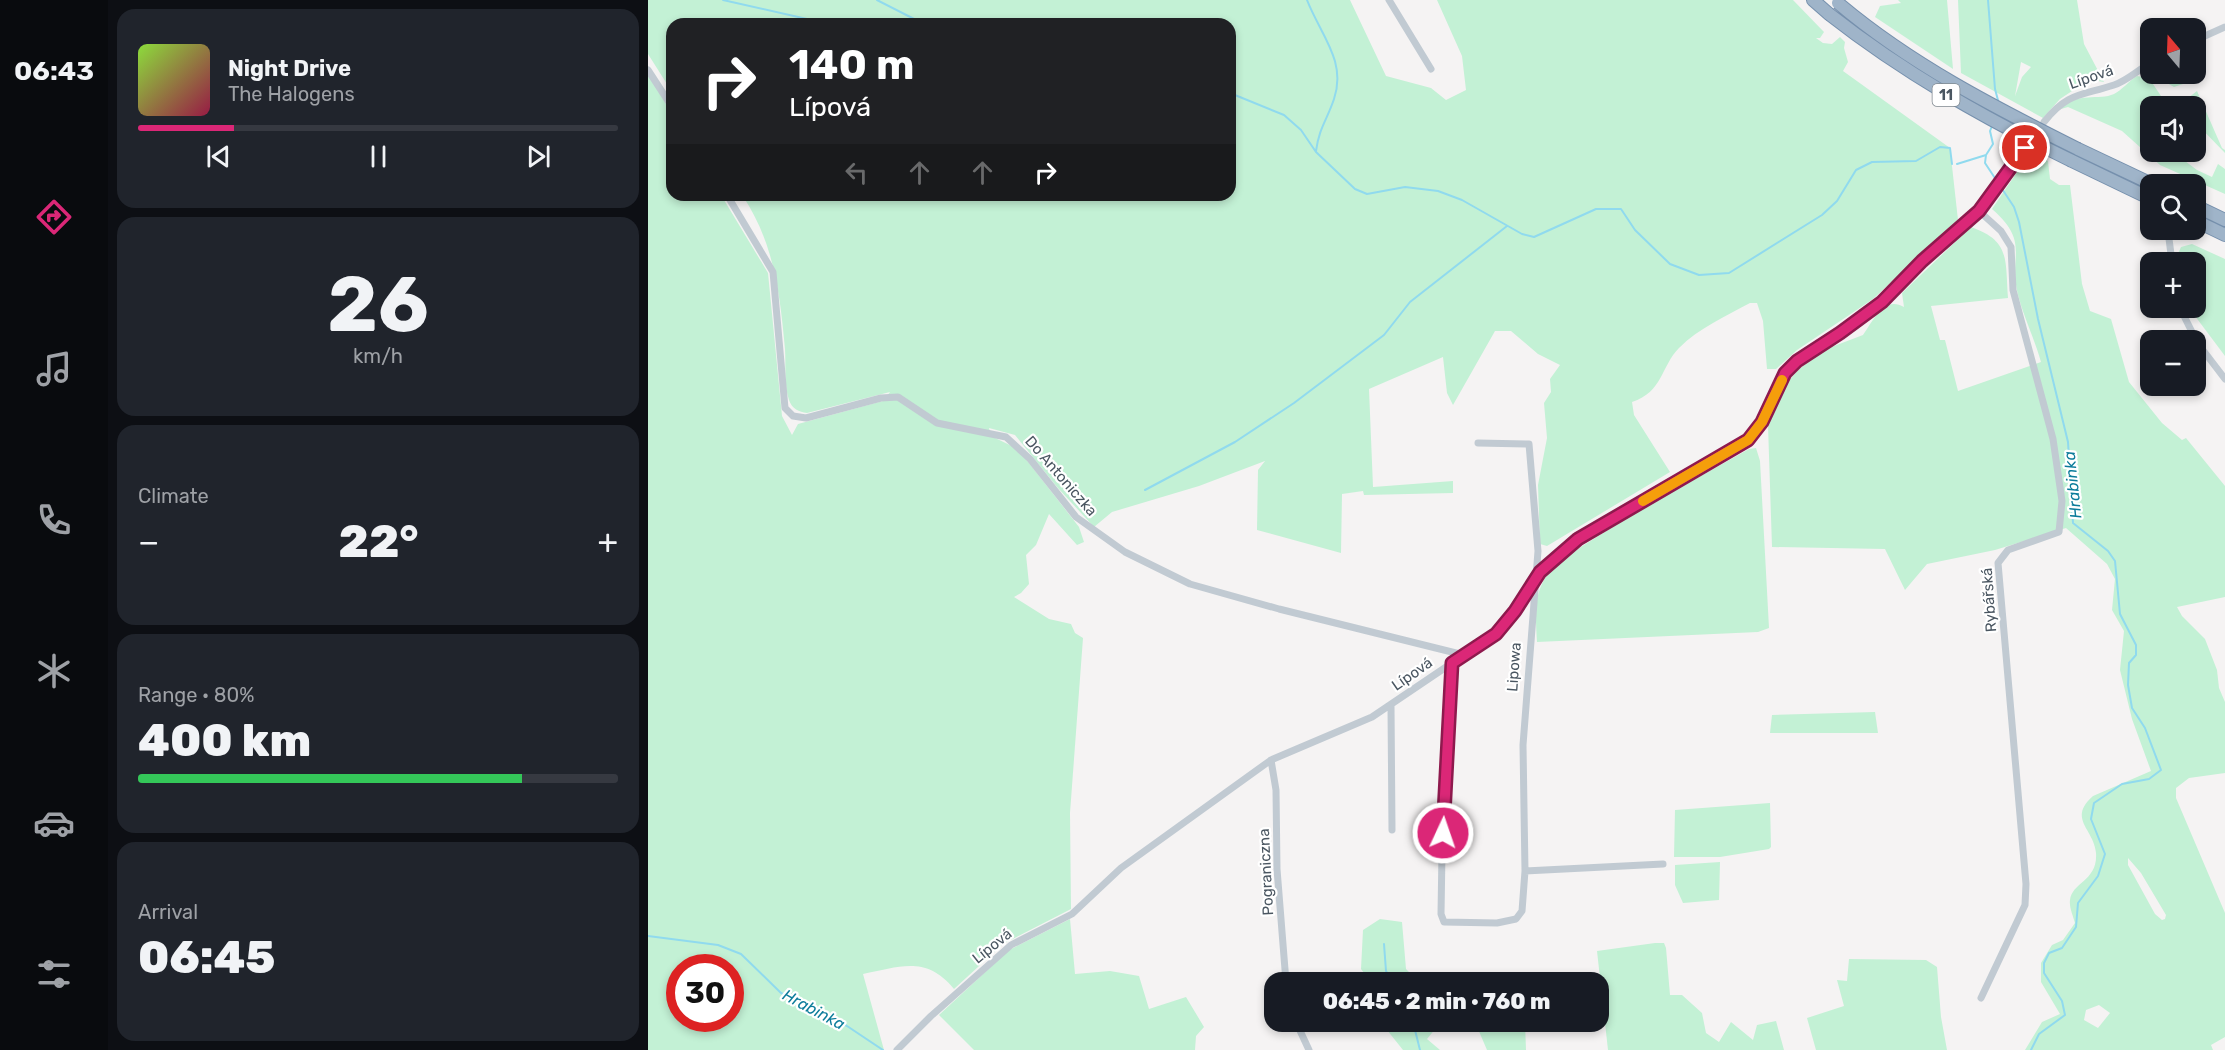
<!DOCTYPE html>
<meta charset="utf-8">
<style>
:root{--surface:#171b24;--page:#20242c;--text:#f1f3f6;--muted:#9ea1a6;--line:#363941;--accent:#db2777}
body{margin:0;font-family:Rubik,sans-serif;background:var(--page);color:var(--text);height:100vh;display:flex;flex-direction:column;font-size:22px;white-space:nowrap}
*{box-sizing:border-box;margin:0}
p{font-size:20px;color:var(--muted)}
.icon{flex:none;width:33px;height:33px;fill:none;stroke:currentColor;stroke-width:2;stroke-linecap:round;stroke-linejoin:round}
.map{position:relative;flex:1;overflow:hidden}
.panel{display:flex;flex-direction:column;gap:9px;padding:9px;background:#0d0f14;width:540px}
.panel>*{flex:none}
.banner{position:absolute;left:18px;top:18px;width:570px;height:183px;border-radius:18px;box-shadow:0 3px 9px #0003;background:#202124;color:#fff;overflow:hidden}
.needle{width:39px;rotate:341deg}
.fabs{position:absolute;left:1492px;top:18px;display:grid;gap:12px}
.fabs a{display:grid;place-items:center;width:66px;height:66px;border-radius:12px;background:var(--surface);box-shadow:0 3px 9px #0003;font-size:30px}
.speed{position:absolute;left:18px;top:954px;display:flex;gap:12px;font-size:30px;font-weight:700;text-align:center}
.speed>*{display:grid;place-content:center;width:78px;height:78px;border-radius:50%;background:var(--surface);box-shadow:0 3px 9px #0003;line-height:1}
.speed .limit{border:9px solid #d22;background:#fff;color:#111}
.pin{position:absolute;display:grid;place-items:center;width:51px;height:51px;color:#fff;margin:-26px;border:3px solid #fff;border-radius:50%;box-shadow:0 2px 6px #0007}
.me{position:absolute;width:66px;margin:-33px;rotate:3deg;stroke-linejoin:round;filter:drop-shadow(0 0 4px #0008)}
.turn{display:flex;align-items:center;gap:21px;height:126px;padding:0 24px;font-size:27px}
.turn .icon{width:78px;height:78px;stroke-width:2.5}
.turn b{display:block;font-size:42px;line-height:51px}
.lanes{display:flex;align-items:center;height:57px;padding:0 24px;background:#0003;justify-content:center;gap:30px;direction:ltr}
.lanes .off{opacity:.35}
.big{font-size:45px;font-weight:800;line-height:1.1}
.panel .widget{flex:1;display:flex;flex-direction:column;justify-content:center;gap:9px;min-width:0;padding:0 21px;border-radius:18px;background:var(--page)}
.panel .dial{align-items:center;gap:0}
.dial b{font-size:78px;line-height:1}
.song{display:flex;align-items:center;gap:18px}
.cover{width:72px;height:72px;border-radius:9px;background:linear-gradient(135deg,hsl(90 70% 55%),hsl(340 70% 35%))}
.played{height:6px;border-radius:3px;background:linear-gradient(90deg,var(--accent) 20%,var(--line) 20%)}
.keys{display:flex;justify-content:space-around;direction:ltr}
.heat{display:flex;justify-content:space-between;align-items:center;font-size:33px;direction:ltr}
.charge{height:9px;border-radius:4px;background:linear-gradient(90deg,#34c759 80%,var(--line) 0)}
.trip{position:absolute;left:616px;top:972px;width:345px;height:60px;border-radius:18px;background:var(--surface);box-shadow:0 3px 9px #0003;font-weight:800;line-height:60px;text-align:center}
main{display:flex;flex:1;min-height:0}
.dock{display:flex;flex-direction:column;width:108px;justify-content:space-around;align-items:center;background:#090b0e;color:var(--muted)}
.dock .icon{width:42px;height:42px}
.dock .on{color:var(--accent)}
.dock b{font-size:27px;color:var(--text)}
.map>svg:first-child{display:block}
</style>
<main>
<nav class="dock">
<b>06:43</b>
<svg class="icon on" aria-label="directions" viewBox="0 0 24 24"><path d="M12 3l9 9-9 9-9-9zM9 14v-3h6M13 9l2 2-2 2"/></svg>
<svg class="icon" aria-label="music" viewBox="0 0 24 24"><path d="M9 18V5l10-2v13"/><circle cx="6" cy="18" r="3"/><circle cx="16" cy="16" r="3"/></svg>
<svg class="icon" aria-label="phone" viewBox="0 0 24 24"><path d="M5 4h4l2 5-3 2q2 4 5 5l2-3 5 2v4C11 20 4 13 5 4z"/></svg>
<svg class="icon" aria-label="climate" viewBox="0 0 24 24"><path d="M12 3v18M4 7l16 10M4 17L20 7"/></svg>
<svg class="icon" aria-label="car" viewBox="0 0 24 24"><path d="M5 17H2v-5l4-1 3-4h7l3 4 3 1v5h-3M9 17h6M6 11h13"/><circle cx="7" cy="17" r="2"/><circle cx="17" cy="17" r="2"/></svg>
<svg class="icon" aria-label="filters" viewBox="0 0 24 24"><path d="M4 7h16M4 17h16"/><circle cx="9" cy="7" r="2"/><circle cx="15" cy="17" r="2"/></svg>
</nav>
<section class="panel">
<div class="widget">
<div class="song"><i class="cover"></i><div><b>Night Drive</b><p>The Halogens</p></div></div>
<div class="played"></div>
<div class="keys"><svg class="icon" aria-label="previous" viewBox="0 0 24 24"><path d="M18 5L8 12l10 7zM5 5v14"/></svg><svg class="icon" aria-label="pause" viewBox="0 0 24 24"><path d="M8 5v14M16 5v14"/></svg><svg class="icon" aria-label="next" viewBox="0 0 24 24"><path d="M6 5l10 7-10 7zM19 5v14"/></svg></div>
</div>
<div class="widget dial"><b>26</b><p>km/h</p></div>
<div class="widget"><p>Climate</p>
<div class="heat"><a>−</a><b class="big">22°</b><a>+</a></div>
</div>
<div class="widget"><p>Range · 80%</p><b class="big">400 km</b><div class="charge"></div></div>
<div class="widget"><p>Arrival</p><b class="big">06:45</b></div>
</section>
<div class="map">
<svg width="1577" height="1050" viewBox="0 0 1577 1050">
<rect width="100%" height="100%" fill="#f5f3f3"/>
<path fill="#c3f1d5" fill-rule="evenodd" d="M0 0H702L738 76 783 88 798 100 818 90 814 56 789 0H1145L1176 32 1172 38H1168L1175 43 1184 44 1192 37 1197 42 1196 48 1200 62 1195 71 1302 148 1310 220 1225 299 1149 350 1128 369H1119L1115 321 1109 303H1102C1078 316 1051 328 1031 348 1013 366 1015 392 984 402L986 415 1022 472 899 546 892 544 890 485 899 438 896 403 903 392 902 379 912 365 890 354 863 331H847L805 405 799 393 795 357 721 389 725 487 805 481V493L716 495 715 491 694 494 693 553 609 530 610 470 617 461 551 486 464 512 446 527 409 487 367 435 341 428 343 436 370 449 431 527 436 542 429 545 401 514 388 545 378 555 381 584 373 593 366 597 401 619 423 624 427 633 435 638 422 813 423 909 355 944 306 989C278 955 252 967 215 974L236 1050H0V74L24 114V195H73L120 273 134 416 144 435 150 424 235 401 242 392 159 413C151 412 144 409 141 400 136 385 138 365 137 349 132 294 126 242 94 195H582V24H24V92L0 54ZM32 968H82V1018H32Z
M1250 0H1299L1305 69 1227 17 1232 6 1253 3Z
M1310 0H1429L1436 44 1456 82 1431 78 1430 87 1412 99 1395 118 1313 73ZM1373 62 1383 67 1374 77 1367 96Z
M1514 74H1541L1544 81 1526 87 1519 83Z
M1489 76 1501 78 1519 105 1503 106V152H1525L1549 170 1564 177 1570 164 1577 169V194L1512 165 1474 131 1420 107 1413 109C1429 91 1451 101 1466 94 1474 90 1481 81 1489 76Z
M1549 91 1574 148 1577 150V153L1548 123V106H1538L1540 98Z
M1382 153 1400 161 1402 179 1411 185H1422L1434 284 1442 311 1463 319 1481 382 1514 423 1534 440 1538 438 1577 486V597L1529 607 1534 616 1557 639 1569 670 1571 688 1577 702V773L1541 778 1528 788V798L1577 913V1037L1563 1045 1565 1050H1377L1394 1022 1412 1014 1393 982V963L1404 945 1415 940 1427 923C1425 916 1421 907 1422 900 1424 882 1450 881 1448 853 1446 829 1419 819 1445 796L1503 771 1484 719 1472 670 1476 631 1464 610 1467 579 1459 564 1418 528 1347 550 1279 564 1257 590 1237 549 1124 547 1120 425 1135 388 1149 371 1173 351 1215 335C1225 321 1236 295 1256 307L1254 293 1323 227C1363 241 1357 260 1360 298L1283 306 1292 340H1297L1310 391 1393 362C1387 340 1376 318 1370 295 1360 256 1383 243 1344 209ZM1480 858 1493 873 1518 915 1517 919 1514 920 1507 914 1480 865ZM1451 1005 1462 1013 1450 1028 1436 1020 1438 1010Z
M1544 244 1577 259V356L1541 308H1548V262H1530L1529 256 1533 247Z
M1108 448 1112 461 1121 628 1110 632 889 642C887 608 885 585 912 560L992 510 1101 449Z
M1227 712 1230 733H1122L1124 715Z
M1122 803 1123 847 1121 849 1072 857H1026L1027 810Z
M1072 862 1071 900 1035 903 1027 885V865Z
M422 919 427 974 462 971 491 976 501 1009 538 997 556 1027 548 1036 547 1050H326L291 1015 361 950Z
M732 919 754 922 758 969 771 982H723L713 969 715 930Z
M1007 943H1016L1018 948 1022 995H1034L1054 1013 1058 1033 1071 1042 1083 1022 1105 1040 1109 1025 1128 1021 1136 1050H960L949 951Z
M1201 959 1278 960 1289 967 1293 1017 1299 1050H1168L1159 1018 1196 1006 1189 980 1199 981Z
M738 1022H793L779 1039 792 1050H755L739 1030Z
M827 1022H877L878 1050H839Z"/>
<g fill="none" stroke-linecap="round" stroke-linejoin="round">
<path stroke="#90daee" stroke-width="2" d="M75 0 181 24
M229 0 276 24
M659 0C672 34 699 61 686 99 679 120 671 128 668 151
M1340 0 1347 89 1351 104
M582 93 636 115 653 130 668 152 707 189 719 194 757 187 790 191 814 200 874 234 886 237 948 209H973L987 230 1022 264 1051 275 1081 273 1174 215 1189 201 1208 170 1224 162 1268 161 1292 147 1302 148 1304 164
M1344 126 1342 131 1345 144 1338 155 1337 163 1366 207 1371 222 1390 319 1420 442 1425 523 1460 551 1467 561 1472 614 1488 645V655L1481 663 1480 685 1484 708 1497 728 1513 770 1501 779 1474 784 1446 803 1443 819 1457 854 1450 876 1430 903 1428 927 1414 948 1401 953 1396 963V973L1414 1001 1417 1015 1391 1034 1383 1050
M1309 164 1338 155
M497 490 587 442 646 403 736 335 762 302 859 226
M0 936 70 945 93 954 133 993 199 1026 235 1050
M736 944 738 971 745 982
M765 1022 772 1050"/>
<defs>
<path id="trunk" d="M1165 0 1181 14
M1430 149 1504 184
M1424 161 1503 199
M1548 206 1577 220
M1548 221 1577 235"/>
</defs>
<use href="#trunk" stroke="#7690ad" stroke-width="14"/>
<path stroke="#c1cad2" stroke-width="7" d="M741 0 783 69
M1548 40 1577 27
M0 70 24 107
M1396 122C1420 92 1433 96 1466 85 1479 81 1491 69 1503 63
M79 195 125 272 137 408 145 416 158 418 233 398 250 397 289 423 358 437 382 459 428 517 477 552 542 584 631 609 816 655
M1331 211 1353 231 1363 247 1365 290 1405 439 1414 501 1411 532 1360 550 1350 563 1378 884 1377 905 1333 998
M1520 231 1524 262
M1532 308 1548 340
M1548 341 1577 379
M804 663 794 852 793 914 796 922 849 923 868 919 874 911 877 871 875 745 890 551 881 444 830 443
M743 706 744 830
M623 760 628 790 629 869 638 982
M877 871 1015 864
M648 1022 661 1050
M249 1050 283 1016 363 945 424 914 473 868 623 760 724 717 847 634 867 611 892 572 930 539 1099 440 1114 422 1137 373 1148 361 1192 333 1234 302 1274 261 1331 211 1377 148"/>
<use href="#trunk" stroke="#9fb4c9" stroke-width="12"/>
<defs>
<path id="trunk-bridge" d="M1190 3C1262 64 1346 107 1430 149
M1181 14C1256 73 1338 119 1424 161"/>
</defs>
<use href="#trunk-bridge" stroke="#7690ad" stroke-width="14" stroke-linecap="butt"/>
<use href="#trunk-bridge" stroke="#9fb4c9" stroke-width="12"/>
</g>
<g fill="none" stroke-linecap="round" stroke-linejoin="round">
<defs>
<path id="route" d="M795 833 804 663 848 634 867 611 892 572 930 539 1100 440 1114 422 1137 373 1149 361 1192 333 1234 302 1274 261 1331 211 1377 148"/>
</defs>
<use href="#route" stroke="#8e194d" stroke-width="15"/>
<use href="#route" stroke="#db2777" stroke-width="10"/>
<path stroke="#f59e0b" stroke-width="10" d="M995 501 1100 440 1114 422 1134 380"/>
</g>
<g text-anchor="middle" stroke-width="4.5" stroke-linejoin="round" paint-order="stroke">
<rect fill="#fff" stroke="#808990" stroke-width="1.5" x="1284.5" y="84" width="27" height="22" rx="4.5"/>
<g font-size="14" font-weight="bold" fill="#4a5661">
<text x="1298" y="100">11</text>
</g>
<g font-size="15" fill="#4a5661" stroke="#fff">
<text transform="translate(1443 77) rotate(-19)" y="5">Lípová</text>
<text transform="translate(413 476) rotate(49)" y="5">Do Antoniczka</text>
<text transform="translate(1341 600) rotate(-94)" y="5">Rybářská</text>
<text transform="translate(866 667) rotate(-86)" y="5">Lipowa</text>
<text transform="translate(764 674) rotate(-35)" y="5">Lípová</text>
<text transform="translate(618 872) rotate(-93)" y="5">Pograniczna</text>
<text transform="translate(344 946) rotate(-39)" y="5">Lípová</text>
</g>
<g font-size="16" font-style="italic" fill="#0c7c9b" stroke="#fff">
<text transform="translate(1424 485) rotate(-96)" y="6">Hrabinka</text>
<text transform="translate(166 1009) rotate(28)" y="6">Hrabinka</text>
</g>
</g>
</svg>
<div class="fabs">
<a><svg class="needle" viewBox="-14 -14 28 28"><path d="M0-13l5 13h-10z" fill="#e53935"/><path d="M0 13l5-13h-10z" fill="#9ea1a6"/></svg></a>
<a><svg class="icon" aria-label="sound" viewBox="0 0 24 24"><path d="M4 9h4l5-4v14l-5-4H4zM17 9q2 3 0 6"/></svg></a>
<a><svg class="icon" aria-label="search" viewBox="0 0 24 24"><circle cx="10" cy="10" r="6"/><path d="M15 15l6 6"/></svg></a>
<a>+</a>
<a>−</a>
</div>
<div class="speed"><div class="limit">30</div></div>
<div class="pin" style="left:1377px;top:148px;background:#d93025"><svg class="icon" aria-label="arrive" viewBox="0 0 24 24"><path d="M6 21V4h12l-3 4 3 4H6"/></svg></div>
<svg class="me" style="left:795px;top:833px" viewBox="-20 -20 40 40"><circle r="17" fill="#db2777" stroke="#fff" stroke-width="3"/><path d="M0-11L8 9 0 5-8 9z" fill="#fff"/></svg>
<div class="trip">06:45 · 2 min · 760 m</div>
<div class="banner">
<div class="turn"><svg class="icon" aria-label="right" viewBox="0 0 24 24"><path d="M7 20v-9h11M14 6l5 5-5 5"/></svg><div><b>140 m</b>Lípová</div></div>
<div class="lanes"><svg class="icon off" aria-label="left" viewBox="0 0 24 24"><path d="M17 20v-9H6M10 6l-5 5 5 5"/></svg><svg class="icon off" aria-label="ahead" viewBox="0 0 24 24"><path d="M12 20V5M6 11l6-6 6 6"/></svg><svg class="icon off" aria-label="ahead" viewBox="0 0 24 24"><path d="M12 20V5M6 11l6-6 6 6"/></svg><svg class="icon" aria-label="right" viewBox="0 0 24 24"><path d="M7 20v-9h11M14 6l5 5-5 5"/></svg></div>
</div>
</div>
</main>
